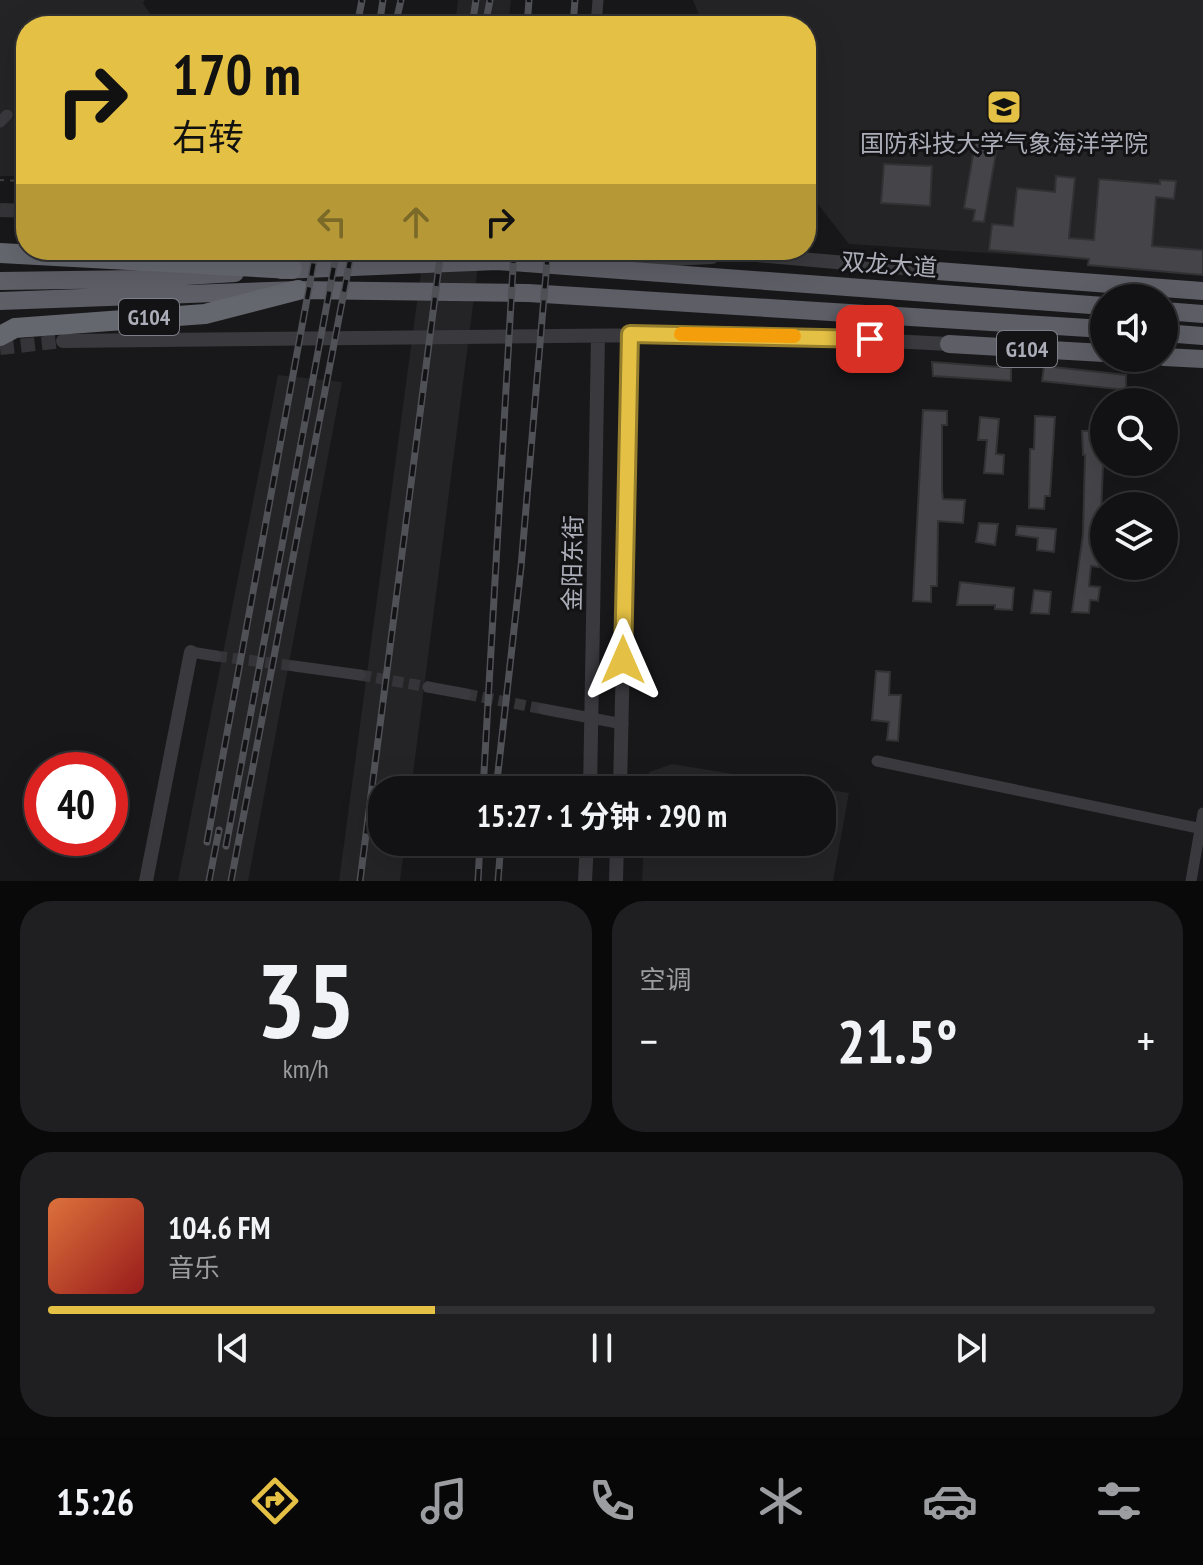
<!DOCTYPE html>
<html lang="zh">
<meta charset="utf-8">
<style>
:root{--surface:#121113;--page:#1f1f21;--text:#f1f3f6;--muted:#9c9da0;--line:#313133;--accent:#e4c044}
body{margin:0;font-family:"PT Sans Narrow","Noto Sans SC",sans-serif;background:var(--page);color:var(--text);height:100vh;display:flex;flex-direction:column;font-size:30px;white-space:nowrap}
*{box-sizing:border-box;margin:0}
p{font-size:26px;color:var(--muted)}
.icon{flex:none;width:44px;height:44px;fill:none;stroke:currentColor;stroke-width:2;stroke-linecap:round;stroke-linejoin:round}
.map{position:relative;height:881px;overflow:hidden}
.sheet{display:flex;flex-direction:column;gap:20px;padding:20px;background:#0a090a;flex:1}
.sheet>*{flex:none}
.hud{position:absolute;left:16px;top:16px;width:800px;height:244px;border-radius:32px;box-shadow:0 8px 32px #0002,0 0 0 2px var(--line);background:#e4c044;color:#111;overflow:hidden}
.fabs{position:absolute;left:1090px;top:284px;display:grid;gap:16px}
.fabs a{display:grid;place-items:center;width:88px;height:88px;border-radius:50%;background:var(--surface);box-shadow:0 8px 32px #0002,0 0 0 2px var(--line);font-size:40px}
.speed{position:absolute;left:24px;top:752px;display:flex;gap:16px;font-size:40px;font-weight:700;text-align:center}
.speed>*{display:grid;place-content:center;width:104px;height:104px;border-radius:50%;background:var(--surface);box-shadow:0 8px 32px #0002,0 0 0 2px var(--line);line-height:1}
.speed .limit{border:12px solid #d22;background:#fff;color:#111}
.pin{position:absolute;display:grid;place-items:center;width:68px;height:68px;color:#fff;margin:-34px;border-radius:16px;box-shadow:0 4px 12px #0006}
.me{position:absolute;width:88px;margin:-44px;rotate:0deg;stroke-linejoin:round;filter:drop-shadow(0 0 6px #0008)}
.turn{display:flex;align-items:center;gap:28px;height:168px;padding:0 24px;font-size:36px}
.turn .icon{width:104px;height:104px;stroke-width:2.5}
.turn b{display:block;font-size:56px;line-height:68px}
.lanes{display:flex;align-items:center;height:76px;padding:0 24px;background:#0003;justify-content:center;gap:40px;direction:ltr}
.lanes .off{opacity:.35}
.big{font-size:60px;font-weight:700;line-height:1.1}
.sheet .card{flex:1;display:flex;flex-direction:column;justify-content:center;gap:12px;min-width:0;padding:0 28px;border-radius:32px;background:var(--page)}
.sheet .dial{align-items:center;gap:0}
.dial b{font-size:104px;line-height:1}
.song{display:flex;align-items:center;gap:24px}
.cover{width:96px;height:96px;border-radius:12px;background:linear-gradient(135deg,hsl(20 70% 55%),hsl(0 70% 35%))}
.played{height:8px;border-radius:4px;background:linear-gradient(90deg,var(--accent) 35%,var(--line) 35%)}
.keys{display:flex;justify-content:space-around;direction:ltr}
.heat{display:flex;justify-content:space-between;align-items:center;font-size:44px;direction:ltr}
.sheet .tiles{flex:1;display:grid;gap:20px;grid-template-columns:1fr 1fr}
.card:last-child{grid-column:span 2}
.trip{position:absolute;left:368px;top:776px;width:468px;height:80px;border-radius:32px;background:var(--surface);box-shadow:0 8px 32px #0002,0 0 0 2px var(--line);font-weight:700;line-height:80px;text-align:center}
.dock{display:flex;height:128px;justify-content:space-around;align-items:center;background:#070708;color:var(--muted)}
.dock .icon{width:56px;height:56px}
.dock .selected{color:var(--accent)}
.dock b{font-size:36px;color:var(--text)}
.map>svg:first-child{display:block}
</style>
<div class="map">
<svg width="1203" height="881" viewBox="0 0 1203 881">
<rect width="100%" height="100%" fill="#181719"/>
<path fill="#242326" d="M0 0H145L143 3 158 26H26V176H0Z
M458 0H511L508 26H455Z
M693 0H1203V267L849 244 806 189V26H703Z
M424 250H480L411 790H382V842H405L400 881H339Z
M278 375 342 382 248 881H178Z
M672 764 849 793 833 881H642L644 842H822V790H648L649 772Z"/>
<path fill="#454449" stroke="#323235" stroke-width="2" d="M976 137 998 141 984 222 973 221 975 210 964 208Z
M884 164 932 166 930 206 881 203Z
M1056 176 1075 178 1069 238 1094 240 1099 179 1160 184V180L1176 181 1174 199 1156 197 1152 246 1203 250V275L1088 265 1089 259 989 250 992 224 1013 226 1017 188 1055 192Z
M932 362 1011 368V381L933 376Z
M1044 366 1126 375V390L1042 381Z
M923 410 947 411V425H942V490L943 499 965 500 963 523 938 521 937 586H931V602L913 601Z
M1035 416 1055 417 1050 496H1045L1044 509 1029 508 1030 449H1034Z
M980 417 999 419 996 454 1004 455 1003 474 984 473 987 440H978Z
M1082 431H1101L1103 465 1099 567 1091 566 1089 586 1100 587 1098 601 1090 600 1089 613 1072 612 1083 534 1085 455H1083Z
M979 523 998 524 995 545 976 542Z
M1017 526 1056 529 1054 552 1037 550 1038 538 1016 535Z
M960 582 1014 588 1012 610 995 609V605H957Z
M1034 590 1051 592 1049 614 1031 613Z
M876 671 890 672 889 695H901L898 741 887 740 889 722 872 720Z"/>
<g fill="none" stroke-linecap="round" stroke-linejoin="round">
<path stroke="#353539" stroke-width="11" stroke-dasharray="11 5.5" stroke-linecap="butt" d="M216 656 294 666
M360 675 428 687
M466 694 543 709"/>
<path stroke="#353539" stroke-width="14" stroke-dasharray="14 7" stroke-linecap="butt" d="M0 210 26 211
M0 348 63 341"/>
<path stroke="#3f4045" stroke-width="2" stroke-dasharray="4 6" stroke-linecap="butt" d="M0 180 26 181"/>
<path stroke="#39393e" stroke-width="11" d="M596 26 598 0
M0 122 7 115
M191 652 216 656
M294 666 360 675
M428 687 466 694
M543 709 623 724
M877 761 1203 829
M1191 881 1203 813"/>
<path stroke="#39393e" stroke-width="14" d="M699 250 937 271
M609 262 712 257
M63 341 752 334 949 344
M590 790 598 336
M620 790 630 334
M146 881 191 652
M585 881 587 842
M616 881 617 842"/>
<path stroke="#5d5e66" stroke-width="18" d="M281 270 497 261 1104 306
M937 271 1203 291
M0 281 137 279 235 273
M0 301 298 290 528 293 1104 329
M1164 311 1203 314
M1164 333 1203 336
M949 344 1104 353
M1164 357 1203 359"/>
<path stroke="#65676f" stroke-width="20" d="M0 253 292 269
M0 336 15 328 205 314 298 290"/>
<defs>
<path id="rail" d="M357 26 362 0
M379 26 383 0
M395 26 401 0
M472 26 476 0
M485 26 490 0
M527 26 529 0
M573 26 575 0
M483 790 514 250
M496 790 521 567 548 250
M207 842 316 250
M226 846 337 250
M209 881 219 830
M231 881 352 250
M360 881 441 250
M478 881 480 842
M498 881 501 842"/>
</defs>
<use href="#rail" stroke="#505157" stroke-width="7"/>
<use href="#rail" stroke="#131214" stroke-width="4" stroke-dasharray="12" stroke-linecap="butt"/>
</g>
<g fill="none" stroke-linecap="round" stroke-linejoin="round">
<defs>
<path id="route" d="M623 660 630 334 870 339"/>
</defs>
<use href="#route" stroke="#947d2c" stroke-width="20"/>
<use href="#route" stroke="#e4c044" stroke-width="14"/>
<path stroke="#f59e0b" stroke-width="14" d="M681 334 794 336"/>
</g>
<defs>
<symbol id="university-square" viewBox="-11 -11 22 22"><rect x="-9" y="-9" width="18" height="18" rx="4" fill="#e4c044" stroke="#131214"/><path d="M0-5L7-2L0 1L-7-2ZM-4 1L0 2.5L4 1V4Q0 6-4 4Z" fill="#111"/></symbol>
</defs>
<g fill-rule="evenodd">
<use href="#university-square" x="984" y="87" width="40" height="40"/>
</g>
<g text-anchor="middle" stroke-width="6" stroke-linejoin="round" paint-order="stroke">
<g fill="#131214" stroke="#7d7e87" stroke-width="2">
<rect x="119" y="299" width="60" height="36" rx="6"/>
<rect x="997" y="331" width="60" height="36" rx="6"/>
</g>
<g font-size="22" font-weight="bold" fill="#abadb8">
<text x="149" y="325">G104</text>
<text x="1027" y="357">G104</text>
</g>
<g font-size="24" fill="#abadb8" stroke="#131214">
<text x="1004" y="152">国防科技大学气象海洋学院</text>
</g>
<g font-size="24" fill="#abadb8" stroke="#131214">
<text transform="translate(889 265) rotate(4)" y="8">双龙大道</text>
<text transform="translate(573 563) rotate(-89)" y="8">金阳东街</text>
</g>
</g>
</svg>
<div class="fabs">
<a><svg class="icon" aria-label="sound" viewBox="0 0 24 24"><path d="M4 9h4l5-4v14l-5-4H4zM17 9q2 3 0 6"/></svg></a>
<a><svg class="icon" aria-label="search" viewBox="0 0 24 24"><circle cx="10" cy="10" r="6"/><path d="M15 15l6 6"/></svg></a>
<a><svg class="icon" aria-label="layers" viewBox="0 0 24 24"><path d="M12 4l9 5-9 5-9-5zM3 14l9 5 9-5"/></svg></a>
</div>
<div class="speed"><div class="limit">40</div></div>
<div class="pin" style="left:870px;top:339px;background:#d93025"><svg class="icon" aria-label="arrive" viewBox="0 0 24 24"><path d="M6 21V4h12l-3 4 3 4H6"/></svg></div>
<svg class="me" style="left:623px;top:660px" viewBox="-20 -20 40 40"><path d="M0-17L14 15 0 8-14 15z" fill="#e4c044" stroke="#fff" stroke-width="4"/></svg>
<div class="trip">15:27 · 1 分钟 · 290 m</div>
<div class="hud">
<div class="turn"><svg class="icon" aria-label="right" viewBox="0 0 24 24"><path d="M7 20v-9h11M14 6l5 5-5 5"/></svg><div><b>170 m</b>右转</div></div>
<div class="lanes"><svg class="icon off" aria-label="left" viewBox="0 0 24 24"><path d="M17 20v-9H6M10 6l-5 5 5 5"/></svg><svg class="icon off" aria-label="ahead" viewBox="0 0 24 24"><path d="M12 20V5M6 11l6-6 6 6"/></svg><svg class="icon" aria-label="right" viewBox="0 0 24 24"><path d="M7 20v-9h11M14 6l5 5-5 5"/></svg></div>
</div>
</div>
<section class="sheet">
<div class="tiles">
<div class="card dial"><b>35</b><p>km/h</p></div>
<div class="card"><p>空调</p>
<div class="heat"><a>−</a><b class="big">21.5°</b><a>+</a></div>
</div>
<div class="card">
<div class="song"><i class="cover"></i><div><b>104.6 FM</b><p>音乐</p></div></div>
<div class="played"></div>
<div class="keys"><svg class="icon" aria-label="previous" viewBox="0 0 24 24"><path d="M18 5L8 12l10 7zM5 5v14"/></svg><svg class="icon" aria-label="pause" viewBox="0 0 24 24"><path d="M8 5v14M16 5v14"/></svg><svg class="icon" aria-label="next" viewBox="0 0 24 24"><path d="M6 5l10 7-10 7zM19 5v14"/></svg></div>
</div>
</div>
</section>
<nav class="dock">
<b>15:26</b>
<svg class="icon selected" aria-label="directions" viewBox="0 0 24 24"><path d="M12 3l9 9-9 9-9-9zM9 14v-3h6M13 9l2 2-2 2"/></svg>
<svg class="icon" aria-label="music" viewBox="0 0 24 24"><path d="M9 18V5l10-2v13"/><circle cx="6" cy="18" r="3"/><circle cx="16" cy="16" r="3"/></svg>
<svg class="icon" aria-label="phone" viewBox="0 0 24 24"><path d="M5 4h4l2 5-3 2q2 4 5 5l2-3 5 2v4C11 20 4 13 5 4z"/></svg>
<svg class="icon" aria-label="climate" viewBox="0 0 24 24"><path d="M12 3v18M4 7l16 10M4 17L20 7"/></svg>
<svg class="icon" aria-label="car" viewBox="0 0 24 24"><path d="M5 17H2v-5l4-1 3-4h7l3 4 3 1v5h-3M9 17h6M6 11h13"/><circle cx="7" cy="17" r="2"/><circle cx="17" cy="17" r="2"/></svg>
<svg class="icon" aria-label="filters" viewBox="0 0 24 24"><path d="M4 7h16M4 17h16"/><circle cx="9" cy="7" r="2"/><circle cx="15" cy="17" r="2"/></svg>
</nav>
